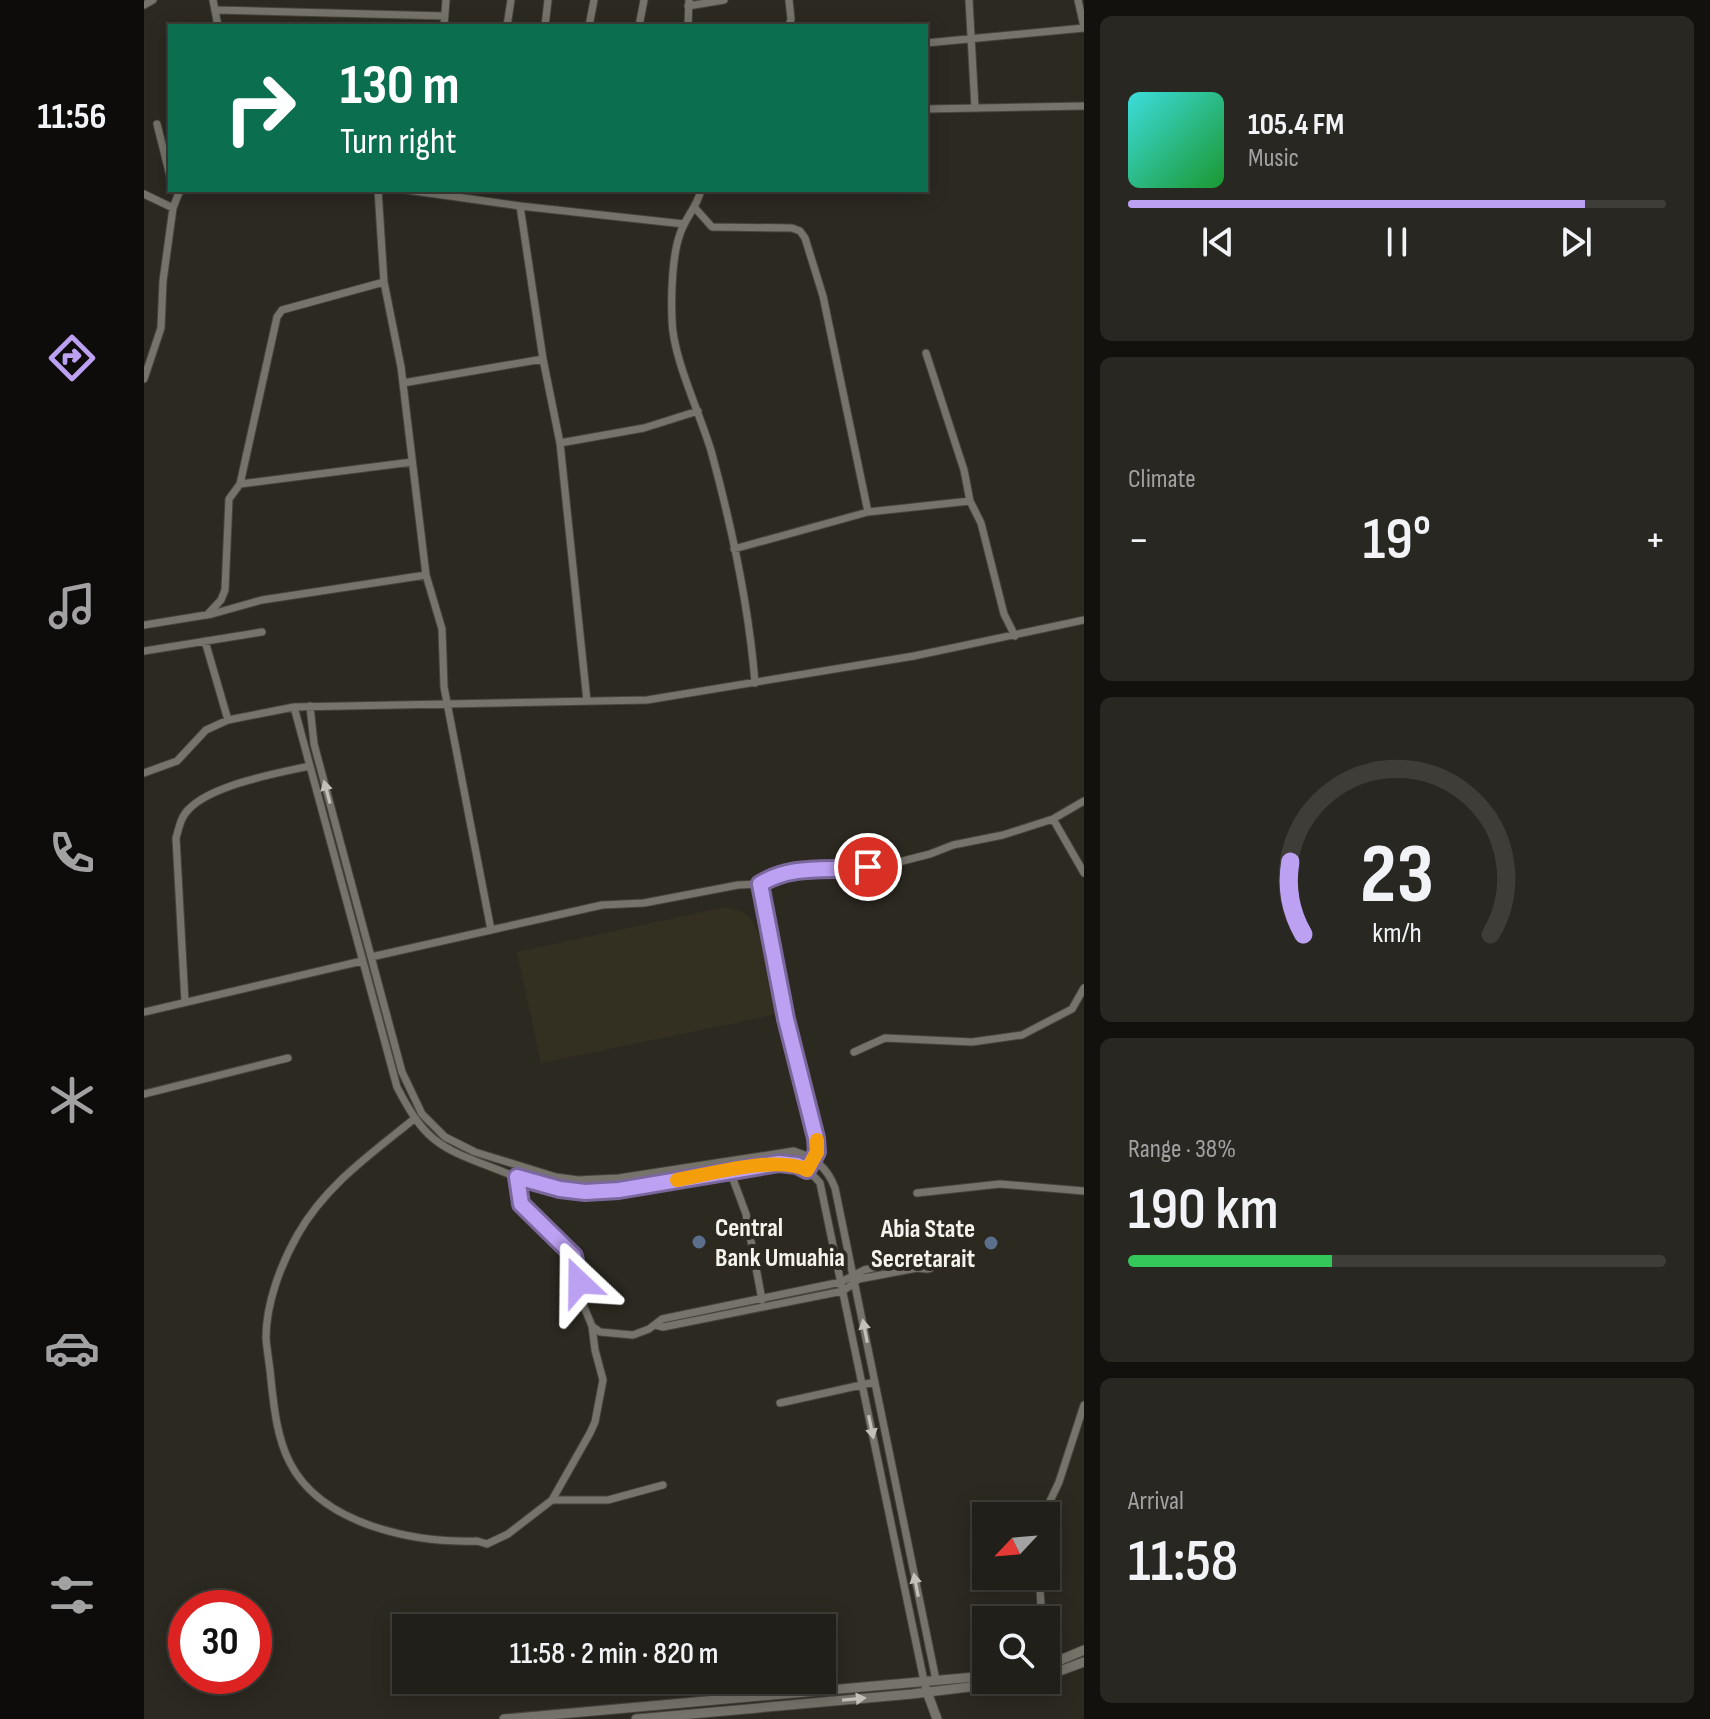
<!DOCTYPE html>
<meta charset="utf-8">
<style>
:root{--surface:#211f19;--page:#292722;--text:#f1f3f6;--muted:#a2a2a2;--line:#3e3d38;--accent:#bca0f2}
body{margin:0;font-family:"Sofia Sans Condensed",sans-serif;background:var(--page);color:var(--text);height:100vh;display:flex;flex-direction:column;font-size:30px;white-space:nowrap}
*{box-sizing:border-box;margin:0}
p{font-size:26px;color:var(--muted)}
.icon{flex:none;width:44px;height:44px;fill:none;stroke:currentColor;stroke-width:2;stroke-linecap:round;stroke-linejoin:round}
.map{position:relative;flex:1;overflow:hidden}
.sheet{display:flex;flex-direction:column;gap:16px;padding:16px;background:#12110e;width:626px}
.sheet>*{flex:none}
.guide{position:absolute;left:24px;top:24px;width:760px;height:168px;border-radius:0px;box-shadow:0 4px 20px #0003,0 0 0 2px var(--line);background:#0b6e4f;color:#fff;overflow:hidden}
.needle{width:52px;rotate:244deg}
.tools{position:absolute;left:828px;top:1502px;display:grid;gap:16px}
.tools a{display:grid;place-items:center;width:88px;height:88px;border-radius:0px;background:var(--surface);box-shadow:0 4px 20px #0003,0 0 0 2px var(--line);font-size:40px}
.speed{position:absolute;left:24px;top:1590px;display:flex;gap:16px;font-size:40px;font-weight:700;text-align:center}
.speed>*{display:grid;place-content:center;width:104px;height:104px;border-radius:50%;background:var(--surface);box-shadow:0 4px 20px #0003,0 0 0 2px var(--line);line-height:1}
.speed .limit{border:12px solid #d22;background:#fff;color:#111}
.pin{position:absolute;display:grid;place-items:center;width:68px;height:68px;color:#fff;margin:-34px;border:4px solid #fff;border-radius:50%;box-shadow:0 2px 8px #0007}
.me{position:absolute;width:88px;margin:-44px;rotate:337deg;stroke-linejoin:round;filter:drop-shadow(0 0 6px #0008)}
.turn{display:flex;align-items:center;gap:28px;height:168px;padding:0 40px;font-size:36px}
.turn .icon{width:104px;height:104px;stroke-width:2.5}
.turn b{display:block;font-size:56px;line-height:68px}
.big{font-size:60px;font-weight:600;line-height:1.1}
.sheet .tile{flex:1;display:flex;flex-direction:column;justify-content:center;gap:12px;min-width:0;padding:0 28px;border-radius:12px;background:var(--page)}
.sheet .dial{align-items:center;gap:0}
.dial svg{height:208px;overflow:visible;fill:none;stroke:var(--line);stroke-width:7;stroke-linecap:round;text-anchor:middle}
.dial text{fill:var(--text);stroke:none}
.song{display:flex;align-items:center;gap:24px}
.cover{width:96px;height:96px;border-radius:12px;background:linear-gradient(135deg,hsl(180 70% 55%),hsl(130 70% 35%))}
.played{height:8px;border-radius:4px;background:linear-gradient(90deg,var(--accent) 85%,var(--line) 85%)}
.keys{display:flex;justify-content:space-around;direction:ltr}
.heat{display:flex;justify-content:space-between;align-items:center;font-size:44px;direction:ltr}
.charge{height:12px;border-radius:6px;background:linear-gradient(90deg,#34c759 38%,var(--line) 0)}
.trip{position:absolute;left:248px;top:1614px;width:444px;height:80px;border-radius:0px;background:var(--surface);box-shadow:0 4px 20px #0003,0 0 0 2px var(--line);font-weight:600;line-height:80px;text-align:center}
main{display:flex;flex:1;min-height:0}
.tab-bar{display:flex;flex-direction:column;width:144px;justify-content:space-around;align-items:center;background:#0d0c0a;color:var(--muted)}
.tab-bar .icon{width:56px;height:56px}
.tab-bar .current{color:var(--accent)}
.tab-bar b{font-size:36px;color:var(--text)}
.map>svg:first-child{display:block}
</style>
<main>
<nav class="tab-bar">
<b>11:56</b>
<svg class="icon current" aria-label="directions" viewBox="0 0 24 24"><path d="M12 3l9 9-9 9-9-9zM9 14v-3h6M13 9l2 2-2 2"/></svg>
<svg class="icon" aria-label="music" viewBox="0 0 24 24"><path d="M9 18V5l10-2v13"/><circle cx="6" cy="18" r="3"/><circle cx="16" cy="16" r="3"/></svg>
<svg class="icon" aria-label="phone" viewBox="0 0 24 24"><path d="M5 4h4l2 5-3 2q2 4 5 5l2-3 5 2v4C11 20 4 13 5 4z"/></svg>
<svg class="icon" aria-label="climate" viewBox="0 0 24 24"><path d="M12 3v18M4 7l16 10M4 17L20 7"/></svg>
<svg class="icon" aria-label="car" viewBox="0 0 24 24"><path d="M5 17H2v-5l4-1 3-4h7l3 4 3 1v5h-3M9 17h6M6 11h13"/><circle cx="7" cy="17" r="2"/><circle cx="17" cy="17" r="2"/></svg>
<svg class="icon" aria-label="filters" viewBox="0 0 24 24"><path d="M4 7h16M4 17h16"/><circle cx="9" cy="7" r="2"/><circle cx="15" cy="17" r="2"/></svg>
</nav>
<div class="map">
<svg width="940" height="1719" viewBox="0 0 940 1719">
<rect width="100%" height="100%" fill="#2c2921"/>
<path fill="#343021" d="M582 907 599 912 608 920 619 943 634 1014 397 1063 373 952Z"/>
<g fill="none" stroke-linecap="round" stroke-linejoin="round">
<defs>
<path id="street" d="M69 0 74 26
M645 0 647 19 645 26
M825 0 831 108
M934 0 940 27
M0 5 9 0
M544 6 580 0
M71 10 301 16
M300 26 302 0
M363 26 367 0
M401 26 404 0
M445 26 450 0
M495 26 500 0
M544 26 545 0
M782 43 940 28
M782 109 940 106
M13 124 26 176
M263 190 376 206
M557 190C553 207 541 218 536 234 528 256 527 295 528 319 528 357 557 415 568 454 588 528 605 607 611 683
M0 194 29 208
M551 208 568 227 648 228 656 231 661 238 679 296 724 512 590 549
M782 353 820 470 826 501 837 523 860 614 871 636
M0 379 17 328 19 281 29 208 36 190
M259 383 399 359
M416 443 399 359 376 206 540 224
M96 484 133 317 138 310 240 282
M724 512 826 501
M63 615 77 600 81 590 85 499 96 484 268 462
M0 625 68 614 118 600 282 575
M61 641 84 720
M0 651 118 632
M443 701 416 443 500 428 554 411
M166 706 170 744 258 1072 278 1114 301 1137 331 1152 412 1177 434 1180 475 1178 650 1151C671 1158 683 1167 691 1188L792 1680
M150 707 253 1087C280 1139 293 1147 347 1167 377 1179 409 1192 441 1192 468 1192 494 1186 520 1182 558 1176 597 1169 635 1163 653 1165 664 1168 676 1183L780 1681
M0 773 33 761 62 730 84 720 150 707 503 700 770 656 940 620
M909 819 940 801
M616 884 642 1019 672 1138 673 1152 668 1161
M347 930 458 905 500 903 594 885 616 884 641 872 668 868 701 870 747 864 786 854 809 845 859 835 909 819 940 873
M227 957 347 930 300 687 298 629 282 575 257 367 240 282 234 190
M41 1002 32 838C35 828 37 816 45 809 68 785 133 773 166 766
M0 1012 218 961
M710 1052 741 1038 828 1042 878 1035 928 1009 940 988
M0 1094 144 1058
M270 1119C227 1154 182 1185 154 1234 137 1264 122 1303 122 1338 123 1352 126 1366 127 1380 130 1408 133 1438 146 1463 178 1525 270 1543 333 1541L343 1544 364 1534 408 1500 446 1433 451 1422 459 1380 451 1350 448 1326
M586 1171 602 1214 618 1300
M373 1177 377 1204 430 1256 440 1307 448 1326 456 1332 489 1335 505 1329 518 1319 697 1282 720 1270 779 1256
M773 1193 856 1184 940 1191
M776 1262a7 7 0 1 1 14 0a7 7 0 1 1-14 0Z
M511 1325 519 1327 699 1291 715 1279 773 1268 782 1269
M636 1403 731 1382
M408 1500H464L519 1485
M899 1516 915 1482 940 1405
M892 1576 896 1590 898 1620
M902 1630 913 1663"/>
<path id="secondary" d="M902 1666 940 1650
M902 1676 940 1662
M782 1689 793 1719
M360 1719 842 1676
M492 1719 768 1694 882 1680"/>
</defs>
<use href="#street" stroke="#46443c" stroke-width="9"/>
<use href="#secondary" stroke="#46443c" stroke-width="11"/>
<use href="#street" stroke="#76736a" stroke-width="7"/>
<use href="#secondary" stroke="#76736a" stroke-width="9"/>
</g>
<defs><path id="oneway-solid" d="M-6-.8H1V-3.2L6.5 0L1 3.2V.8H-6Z" transform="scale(2)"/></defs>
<g fill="#c2c0b9">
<use href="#oneway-solid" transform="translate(183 792) rotate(-105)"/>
<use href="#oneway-solid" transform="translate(721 1331) rotate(-101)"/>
<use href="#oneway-solid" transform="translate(727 1427) rotate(78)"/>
<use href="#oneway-solid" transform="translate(772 1585) rotate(-101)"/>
<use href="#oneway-solid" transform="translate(710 1699) rotate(-5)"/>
</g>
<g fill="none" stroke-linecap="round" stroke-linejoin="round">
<defs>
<path id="route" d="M435 1282 430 1256 377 1204 373 1177 416 1189 441 1192 475 1190 635 1163 653 1165 663 1170 673 1152 672 1138 642 1019 616 884C650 863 686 872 724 867"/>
</defs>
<use href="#route" stroke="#7a689d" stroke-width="20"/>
<use href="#route" stroke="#bca0f2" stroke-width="14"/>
<path stroke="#f59e0b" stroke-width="14" d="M533 1180C567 1174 633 1155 663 1170L673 1152V1140"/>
</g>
<g fill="#5c6f8a" stroke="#2c2921" stroke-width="3">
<circle cx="555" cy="1242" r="8"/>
<circle cx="847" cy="1243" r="8"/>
</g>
<g text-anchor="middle" stroke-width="8" stroke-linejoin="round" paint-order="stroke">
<g font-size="26" font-weight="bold" fill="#f5f3ee" stroke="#2c2921" text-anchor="start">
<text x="571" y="1236">Central<tspan x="571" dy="30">Bank Umuahia</tspan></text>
<text x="831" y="1237" text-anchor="end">Abia State<tspan x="831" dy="30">Secretarait</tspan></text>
</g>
</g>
</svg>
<div class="tools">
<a><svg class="needle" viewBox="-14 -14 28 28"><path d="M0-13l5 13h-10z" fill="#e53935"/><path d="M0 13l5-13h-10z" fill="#a2a2a2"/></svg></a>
<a><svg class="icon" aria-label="search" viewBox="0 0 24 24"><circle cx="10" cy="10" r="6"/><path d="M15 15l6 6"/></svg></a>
</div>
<div class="speed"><div class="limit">30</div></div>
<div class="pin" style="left:724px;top:867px;background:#d93025"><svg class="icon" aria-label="arrive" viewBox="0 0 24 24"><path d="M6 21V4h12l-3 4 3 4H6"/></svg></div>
<svg class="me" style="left:435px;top:1282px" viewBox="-20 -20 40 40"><path d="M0-17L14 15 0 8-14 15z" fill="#bca0f2" stroke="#fff" stroke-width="4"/></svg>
<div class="trip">11:58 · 2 min · 820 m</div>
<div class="guide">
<div class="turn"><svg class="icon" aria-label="right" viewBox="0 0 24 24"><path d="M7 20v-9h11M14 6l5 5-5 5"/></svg><div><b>130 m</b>Turn right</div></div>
</div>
</div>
<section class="sheet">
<div class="tile">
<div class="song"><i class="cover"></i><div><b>105.4 FM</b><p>Music</p></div></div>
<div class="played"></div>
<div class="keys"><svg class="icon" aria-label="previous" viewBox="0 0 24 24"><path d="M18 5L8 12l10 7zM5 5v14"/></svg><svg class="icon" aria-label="pause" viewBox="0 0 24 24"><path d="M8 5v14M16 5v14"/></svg><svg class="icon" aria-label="next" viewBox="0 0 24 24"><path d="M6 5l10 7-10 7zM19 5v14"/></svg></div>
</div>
<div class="tile"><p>Climate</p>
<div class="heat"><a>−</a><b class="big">19°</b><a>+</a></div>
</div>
<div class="tile dial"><svg viewBox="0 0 100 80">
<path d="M14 69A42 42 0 1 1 86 69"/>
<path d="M14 69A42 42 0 0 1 9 41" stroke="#bca0f2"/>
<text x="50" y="56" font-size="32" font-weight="700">23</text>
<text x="50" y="72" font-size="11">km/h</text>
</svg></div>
<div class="tile"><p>Range · 38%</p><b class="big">190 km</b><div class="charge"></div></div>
<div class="tile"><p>Arrival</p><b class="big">11:58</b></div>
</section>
</main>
